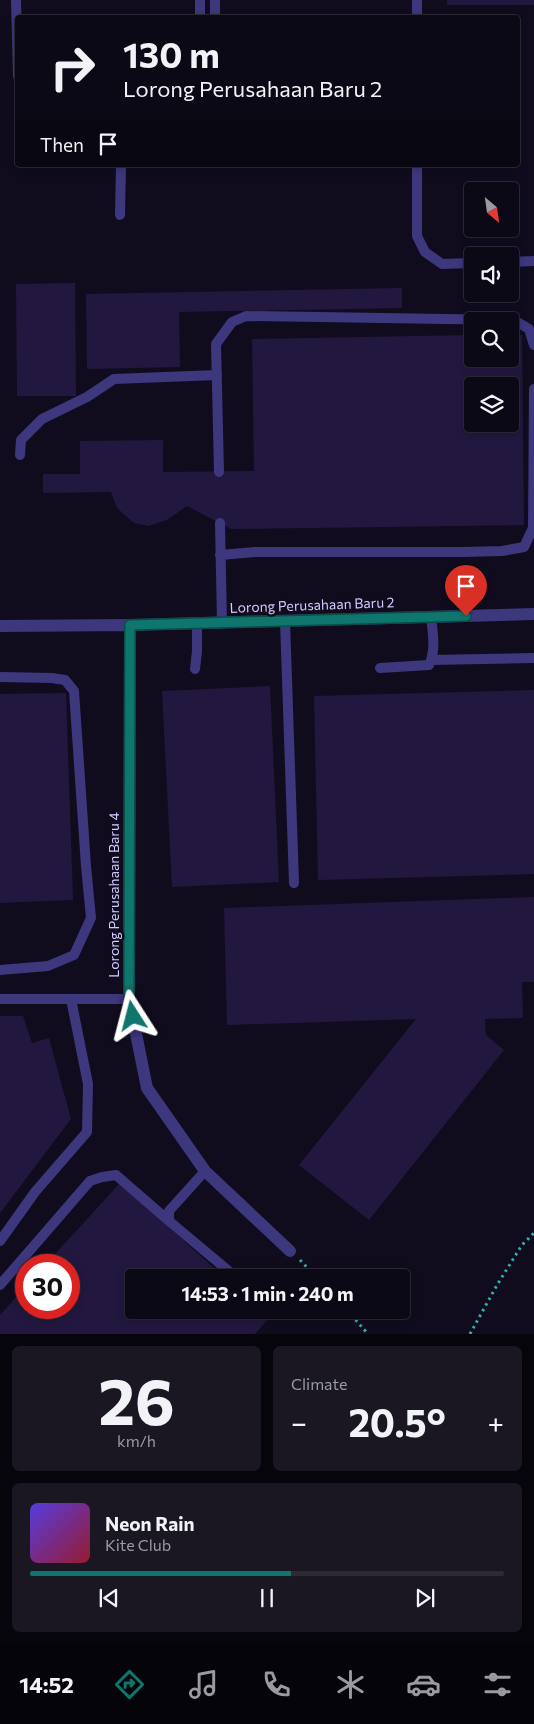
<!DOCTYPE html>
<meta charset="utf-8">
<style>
:root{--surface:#0c0916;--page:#1a1723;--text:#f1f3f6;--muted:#9a9aa1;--line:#2c2a35;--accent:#0f766e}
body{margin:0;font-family:Commissioner,sans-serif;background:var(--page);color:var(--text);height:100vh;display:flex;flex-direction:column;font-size:19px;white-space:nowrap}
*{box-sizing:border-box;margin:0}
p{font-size:16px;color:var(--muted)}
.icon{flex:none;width:28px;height:28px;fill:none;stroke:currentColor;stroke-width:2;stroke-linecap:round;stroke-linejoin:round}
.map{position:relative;height:1334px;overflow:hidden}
.details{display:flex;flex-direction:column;gap:12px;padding:12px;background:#07050c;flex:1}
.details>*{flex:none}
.hud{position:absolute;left:15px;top:15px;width:505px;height:152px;border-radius:5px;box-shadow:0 2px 8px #0003,0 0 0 1px var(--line);background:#0c0916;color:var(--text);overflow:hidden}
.needle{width:32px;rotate:151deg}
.buttons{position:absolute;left:464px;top:182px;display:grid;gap:10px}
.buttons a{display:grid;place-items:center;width:55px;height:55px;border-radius:5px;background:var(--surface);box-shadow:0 2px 8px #0003,0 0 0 1px var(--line);font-size:25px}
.speed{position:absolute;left:15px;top:1254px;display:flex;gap:10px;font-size:25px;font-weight:700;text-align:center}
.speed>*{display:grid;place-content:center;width:65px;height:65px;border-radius:50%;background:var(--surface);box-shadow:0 2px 8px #0003,0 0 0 1px var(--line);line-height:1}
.speed .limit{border:8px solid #d22;background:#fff;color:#111}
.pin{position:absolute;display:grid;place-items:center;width:42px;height:42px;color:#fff;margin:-51px -21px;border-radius:50% 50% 50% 0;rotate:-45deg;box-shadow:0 0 5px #0007}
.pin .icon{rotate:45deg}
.me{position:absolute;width:55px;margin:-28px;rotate:351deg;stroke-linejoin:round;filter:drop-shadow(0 0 4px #0008)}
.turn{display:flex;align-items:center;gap:18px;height:105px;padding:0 25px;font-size:22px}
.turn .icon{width:65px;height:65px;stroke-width:2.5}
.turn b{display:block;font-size:35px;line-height:42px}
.then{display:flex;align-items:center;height:48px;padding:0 25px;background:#0003;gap:10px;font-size:19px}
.big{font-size:38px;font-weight:700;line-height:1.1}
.details .card{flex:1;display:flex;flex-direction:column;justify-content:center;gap:8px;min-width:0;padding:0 18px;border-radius:8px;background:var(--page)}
.details .dial{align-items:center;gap:0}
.dial b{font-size:65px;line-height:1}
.song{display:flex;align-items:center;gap:15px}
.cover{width:60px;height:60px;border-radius:8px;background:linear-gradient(135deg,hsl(250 70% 55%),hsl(350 70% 35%))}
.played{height:5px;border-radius:2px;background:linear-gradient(90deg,var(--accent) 55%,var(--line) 55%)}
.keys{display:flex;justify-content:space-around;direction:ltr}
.heat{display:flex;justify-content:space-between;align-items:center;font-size:28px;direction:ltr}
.details .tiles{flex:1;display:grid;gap:12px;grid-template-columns:1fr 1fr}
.card:last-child{grid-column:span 2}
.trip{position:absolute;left:125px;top:1269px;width:285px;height:50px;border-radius:5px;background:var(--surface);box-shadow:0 2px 8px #0003,0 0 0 1px var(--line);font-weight:700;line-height:50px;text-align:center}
.tab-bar{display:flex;height:80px;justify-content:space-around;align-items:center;background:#050409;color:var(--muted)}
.tab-bar .icon{width:35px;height:35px}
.tab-bar .current{color:var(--accent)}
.tab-bar b{font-size:22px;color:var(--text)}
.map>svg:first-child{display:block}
</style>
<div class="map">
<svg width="534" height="1334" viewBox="0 0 534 1334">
<rect width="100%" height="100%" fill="#100c1e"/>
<path fill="#22183f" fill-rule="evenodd" d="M447 0H534V5H447Z
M75 283 76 396H17L16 284Z
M402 288V308L179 312 180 367 87 369 86 294Z
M472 335V359H510V335H522L524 525 231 529 187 506 167 520 148 526 134 523 117 508 111 492 43 493V474H80V441L163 440V472L254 471 252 339ZM472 386H510V424H472Z
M270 686 279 882 172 887 162 691Z
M534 690V874L318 880 314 696Z
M66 693 73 900 0 903V694Z
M534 897V982H522L523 1018 485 1019 486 1035 504 1050 369 1220 299 1165 416 1019 227 1025 224 908Z
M0 1016H23L32 1043 49 1038 71 1119 0 1213Z
M120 1183 225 1278H134V1310H260L269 1318 255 1334H0V1315L26 1286V1308H69V1265H45Z"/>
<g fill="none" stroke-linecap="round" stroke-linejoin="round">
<path stroke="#2eafab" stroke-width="3" stroke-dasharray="2.5 4" stroke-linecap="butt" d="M300 1260 317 1278
M347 1310 368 1334
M470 1334 497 1285 522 1245 534 1233"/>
<path stroke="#3d377d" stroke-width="10" d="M16 0 18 76
M200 0V18
M417 0V18
M215 18V0
M417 165V236L425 252 442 264 472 263
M120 215 121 165
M510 262 534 261
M20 455 21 440 42 419 87 397 114 379 217 375
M219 472 216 344 232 322 246 316 514 320 529 329 534 345
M220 523 222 623
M220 555 255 552H464L502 551 524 547 533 528 534 389
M285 621 294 883
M431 660 534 658
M380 668 429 665C436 651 433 633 431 617
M195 669 197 651V624
M0 677 52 678 65 680 74 691 86 866 91 918 74 955 48 966 0 970
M0 999H129
M205 1171 169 1211V1221L237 1278
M0 1241 35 1192 87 1132 88 1084 71 999
M0 1285 90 1181 102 1177 116 1175 169 1221"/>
<path stroke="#3d377d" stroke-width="12" d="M130 625 129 999 147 1088 205 1171 290 1251
M0 626 130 625 534 614"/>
</g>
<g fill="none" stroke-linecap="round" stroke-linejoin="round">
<defs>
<path id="route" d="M133 1016 129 999 130 625 466 616"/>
</defs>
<use href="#route" stroke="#0a4d48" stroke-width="12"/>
<use href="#route" stroke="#0f766e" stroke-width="9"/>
</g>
<g text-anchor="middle" stroke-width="5" stroke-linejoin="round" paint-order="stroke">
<g font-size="14" fill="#d2caff" stroke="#100c1e">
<text transform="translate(312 605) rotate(-2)" y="5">Lorong Perusahaan Baru 2</text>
<text transform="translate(114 895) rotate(-90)" y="5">Lorong Perusahaan Baru 4</text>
</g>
</g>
</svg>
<div class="buttons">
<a><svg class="needle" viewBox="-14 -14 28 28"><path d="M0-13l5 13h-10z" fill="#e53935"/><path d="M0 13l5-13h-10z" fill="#9a9aa1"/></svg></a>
<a><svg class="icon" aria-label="sound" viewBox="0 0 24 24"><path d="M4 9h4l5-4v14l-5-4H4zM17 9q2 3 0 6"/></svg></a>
<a><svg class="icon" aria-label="search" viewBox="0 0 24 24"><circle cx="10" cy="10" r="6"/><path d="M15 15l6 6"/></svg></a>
<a><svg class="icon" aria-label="layers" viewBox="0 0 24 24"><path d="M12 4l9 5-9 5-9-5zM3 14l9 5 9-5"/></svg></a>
</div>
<div class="speed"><div class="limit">30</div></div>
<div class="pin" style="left:466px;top:616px;background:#d93025"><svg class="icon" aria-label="arrive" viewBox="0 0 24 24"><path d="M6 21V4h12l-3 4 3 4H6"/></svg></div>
<svg class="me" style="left:133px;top:1016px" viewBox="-20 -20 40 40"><path d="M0-17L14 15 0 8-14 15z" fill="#0f766e" stroke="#fff" stroke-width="4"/></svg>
<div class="trip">14:53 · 1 min · 240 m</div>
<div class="hud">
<div class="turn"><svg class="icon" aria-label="right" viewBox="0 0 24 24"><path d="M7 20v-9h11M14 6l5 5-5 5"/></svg><div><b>130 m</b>Lorong Perusahaan Baru 2</div></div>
<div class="then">Then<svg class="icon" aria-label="arrive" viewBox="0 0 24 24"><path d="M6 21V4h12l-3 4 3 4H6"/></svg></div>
</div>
</div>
<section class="details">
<div class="tiles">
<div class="card dial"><b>26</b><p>km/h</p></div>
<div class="card"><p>Climate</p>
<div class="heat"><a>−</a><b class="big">20.5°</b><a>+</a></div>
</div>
<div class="card">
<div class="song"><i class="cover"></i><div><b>Neon Rain</b><p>Kite Club</p></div></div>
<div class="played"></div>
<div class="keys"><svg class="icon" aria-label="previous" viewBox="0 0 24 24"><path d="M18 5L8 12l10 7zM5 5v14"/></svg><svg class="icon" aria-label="pause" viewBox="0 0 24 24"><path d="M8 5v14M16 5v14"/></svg><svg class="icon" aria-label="next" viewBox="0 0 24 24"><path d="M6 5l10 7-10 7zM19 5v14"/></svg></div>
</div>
</div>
</section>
<nav class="tab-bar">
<b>14:52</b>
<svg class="icon current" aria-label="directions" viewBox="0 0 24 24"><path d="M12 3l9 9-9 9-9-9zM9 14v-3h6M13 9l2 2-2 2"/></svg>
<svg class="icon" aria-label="music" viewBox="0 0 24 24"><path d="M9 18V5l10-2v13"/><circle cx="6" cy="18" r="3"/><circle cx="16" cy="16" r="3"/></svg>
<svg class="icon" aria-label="phone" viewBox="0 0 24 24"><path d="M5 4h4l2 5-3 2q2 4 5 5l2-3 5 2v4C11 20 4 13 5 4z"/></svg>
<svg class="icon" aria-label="climate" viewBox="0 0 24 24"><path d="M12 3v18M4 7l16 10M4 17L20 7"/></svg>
<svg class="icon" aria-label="car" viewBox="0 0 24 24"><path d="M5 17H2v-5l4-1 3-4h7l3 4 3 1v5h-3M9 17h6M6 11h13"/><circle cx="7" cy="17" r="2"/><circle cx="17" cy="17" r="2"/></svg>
<svg class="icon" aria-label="filters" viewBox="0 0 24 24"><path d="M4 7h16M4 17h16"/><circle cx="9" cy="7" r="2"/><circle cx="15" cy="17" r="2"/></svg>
</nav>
